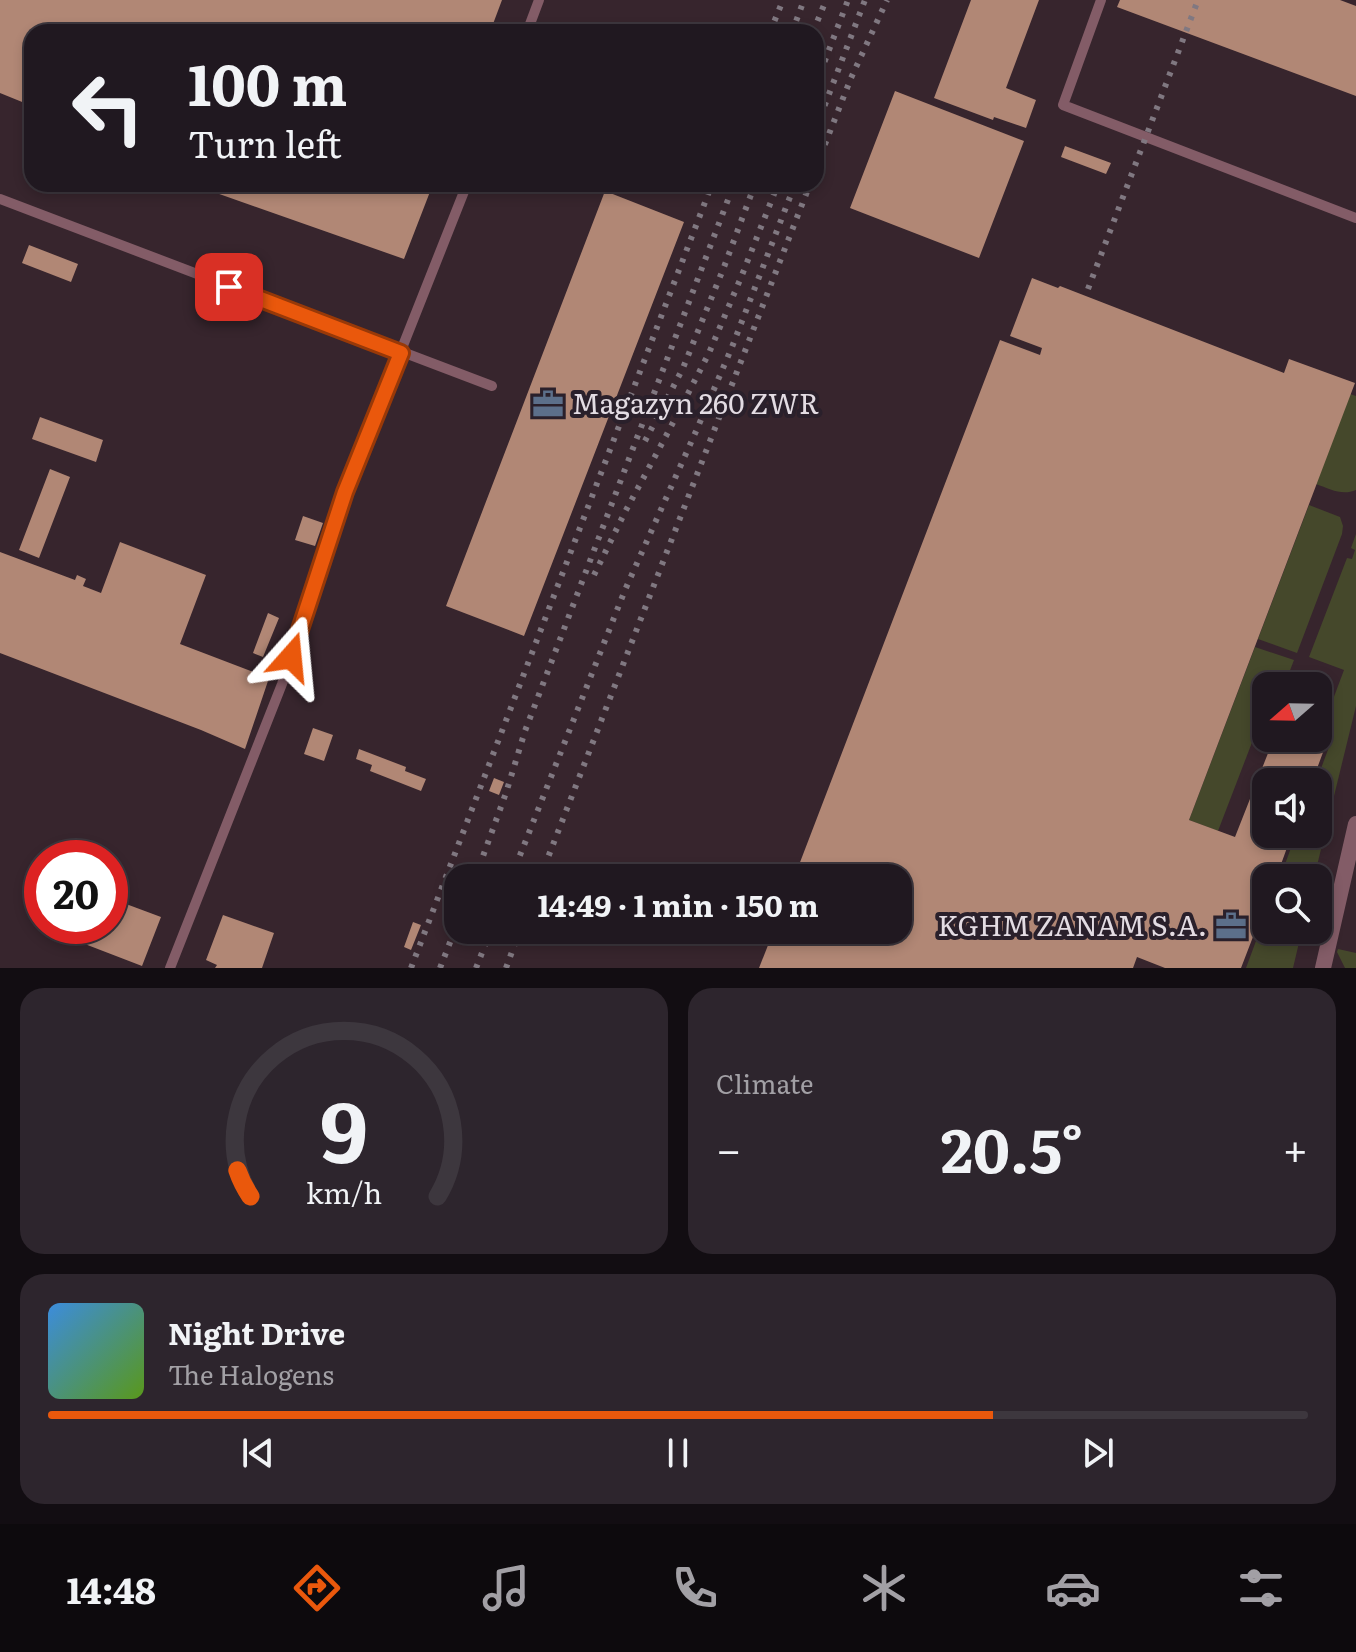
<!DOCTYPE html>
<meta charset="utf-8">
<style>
:root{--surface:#201820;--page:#2d252d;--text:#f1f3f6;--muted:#a2a0a5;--line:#3d373e;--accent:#ea580c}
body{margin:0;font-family:Literata,serif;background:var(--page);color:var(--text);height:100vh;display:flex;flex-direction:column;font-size:30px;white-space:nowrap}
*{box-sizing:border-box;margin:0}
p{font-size:26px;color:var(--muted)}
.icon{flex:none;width:44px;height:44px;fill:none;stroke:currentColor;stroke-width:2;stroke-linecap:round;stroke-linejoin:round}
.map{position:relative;height:968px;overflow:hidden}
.sheet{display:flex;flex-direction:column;gap:20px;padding:20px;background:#120d12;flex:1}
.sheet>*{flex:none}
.top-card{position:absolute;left:24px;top:24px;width:800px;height:168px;border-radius:24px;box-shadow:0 4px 12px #0003,0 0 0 2px var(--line);background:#201820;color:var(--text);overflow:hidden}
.needle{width:52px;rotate:250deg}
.tools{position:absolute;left:1252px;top:672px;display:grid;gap:16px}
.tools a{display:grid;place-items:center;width:80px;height:80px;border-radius:16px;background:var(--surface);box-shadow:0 4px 12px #0003,0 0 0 2px var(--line);font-size:40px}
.speed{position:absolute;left:24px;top:840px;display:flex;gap:16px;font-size:40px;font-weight:700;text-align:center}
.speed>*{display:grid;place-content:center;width:104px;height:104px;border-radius:50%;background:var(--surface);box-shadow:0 4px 12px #0003,0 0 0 2px var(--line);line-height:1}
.speed .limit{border:12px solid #d22;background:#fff;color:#111}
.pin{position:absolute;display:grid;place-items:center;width:68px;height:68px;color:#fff;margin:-34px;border-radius:16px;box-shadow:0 4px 12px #0006}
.me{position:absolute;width:88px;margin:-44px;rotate:18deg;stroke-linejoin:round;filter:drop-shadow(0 0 6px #0008)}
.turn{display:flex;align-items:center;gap:28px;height:168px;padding:0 32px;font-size:36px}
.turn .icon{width:104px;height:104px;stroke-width:2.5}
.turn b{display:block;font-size:56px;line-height:68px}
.big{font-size:60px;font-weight:700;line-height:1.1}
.sheet .tile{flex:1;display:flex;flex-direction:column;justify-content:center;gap:12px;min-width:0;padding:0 28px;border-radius:24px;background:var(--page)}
.sheet .dial{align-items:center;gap:0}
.dial svg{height:208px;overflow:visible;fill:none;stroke:var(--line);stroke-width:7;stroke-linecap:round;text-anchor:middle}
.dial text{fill:var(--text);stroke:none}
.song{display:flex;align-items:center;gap:24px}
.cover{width:96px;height:96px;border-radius:12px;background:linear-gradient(135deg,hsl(210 70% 55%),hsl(90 70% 35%))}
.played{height:8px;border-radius:4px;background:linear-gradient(90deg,var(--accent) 75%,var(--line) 75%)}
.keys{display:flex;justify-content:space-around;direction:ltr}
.heat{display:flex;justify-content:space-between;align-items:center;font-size:44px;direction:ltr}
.sheet .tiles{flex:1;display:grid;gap:20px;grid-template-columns:1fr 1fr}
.tile:last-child{grid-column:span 2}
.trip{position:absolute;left:444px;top:864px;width:468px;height:80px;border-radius:24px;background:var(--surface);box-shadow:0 4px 12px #0003,0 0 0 2px var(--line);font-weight:700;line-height:80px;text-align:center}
.menu{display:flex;height:128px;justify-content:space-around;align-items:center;background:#0d0a0d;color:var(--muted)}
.menu .icon{width:56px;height:56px}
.menu .current{color:var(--accent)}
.menu b{font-size:36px;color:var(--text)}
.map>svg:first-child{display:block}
</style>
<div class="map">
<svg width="1356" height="968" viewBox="0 0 1356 968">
<rect width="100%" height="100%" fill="#2a202b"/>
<path fill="#37252d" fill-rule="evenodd" d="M0 0H1356V968H0ZM32 32H816V184H32ZM1266 686H1318V738H1266ZM1266 782H1318V834H1266ZM42 858H110V926H42ZM458 878H898V930H458ZM1266 878H1318V930H1266Z"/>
<path fill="#45482b" d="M1350 394 1356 396V490C1342 496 1330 489 1316 484Z
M1309 505 1340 517 1343 526 1342 534 1297 653 1258 639Z
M1356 534V706L1314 878H1280L1296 834H1318V782H1316L1329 747 1317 742 1344 670 1309 657 1347 558 1352 559 1355 550 1351 548Z
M1255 647 1294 660 1289 673 1277 686H1266V706L1218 831 1189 820Z
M1266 914V930H1302L1293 968H1246Z
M1338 949 1356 953V968H1345L1337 952Z"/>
<path fill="#b18775" d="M0 0H502L490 32H32V106L0 93Z
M971 0H1039L1006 88 1036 100 1026 128 994 117 993 120 934 98Z
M1120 0H1340L1356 6V96L1117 7Z
M895 91 1024 141 979 258 850 208Z
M1065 146 1111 163 1106 174 1061 157Z
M191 184H433L404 259Z
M605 191 684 222 524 636 446 606Z
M29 245 78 264 71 282 22 263Z
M1032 278 1058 288 1060 286 1284 373 1289 359 1355 383 1189 820 1235 837 1274 738H1301L1325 747 1312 782H1266V834H1292L1276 878H1266V903L1241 968H1165L1137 957 1133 968H759L774 930H898V878H794L1000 340 1040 355 1042 348 1010 336Z
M40 417 103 440 96 462 32 439Z
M50 469 70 477 39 558 19 550Z
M303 516 323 523 315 546 295 540Z
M120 542 206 575 180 644 269 678 245 749 201 730 0 653V552L75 580 77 575 86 579 83 586 101 593Z
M268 613 279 618 263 657 253 653Z
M313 728 333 735 324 761 304 754Z
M359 749 406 767 405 771 426 779 421 791 370 771 372 765 356 759Z
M494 778 504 782 499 795 489 791Z
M110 898 161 917 142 966 38 926H110Z
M223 915 274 933 262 968H215L217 965 206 960Z
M413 922 421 925 411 950 404 947Z"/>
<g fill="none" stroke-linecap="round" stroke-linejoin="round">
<path stroke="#835c67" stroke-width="10" d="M1101 0 1063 105 1356 218
M527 32 539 0
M0 199 492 386
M170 968 282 684 345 492 467 184"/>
<path stroke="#835c67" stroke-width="16" d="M1323 968 1356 824"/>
<path stroke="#807881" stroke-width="6" stroke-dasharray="4 8" stroke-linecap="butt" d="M770 32 783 0
M792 32 804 0
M813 32 826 0
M816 84 848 0
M816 128 865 0
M816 167 851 78 887 0
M1088 289 1198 0
M645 441 683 368 724 267 755 184
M594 575 625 512 666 436 709 353 742 275 778 184
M475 878 506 793 525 731 734 184
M511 878 625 590 697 429 732 347 795 184
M540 878 810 184
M411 968 712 184
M440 968 458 922
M476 968 491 930
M506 968 520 930"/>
</g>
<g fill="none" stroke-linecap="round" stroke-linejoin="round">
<defs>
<path id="route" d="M229 287 401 353 345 492 291 657"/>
</defs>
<use href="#route" stroke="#983908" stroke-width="20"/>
<use href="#route" stroke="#ea580c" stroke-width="14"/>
</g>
<defs>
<symbol id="office-bare" viewBox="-9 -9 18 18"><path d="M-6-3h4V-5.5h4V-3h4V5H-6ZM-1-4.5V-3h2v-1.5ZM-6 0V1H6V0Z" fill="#5c6f8a" stroke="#2a202b" stroke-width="2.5" paint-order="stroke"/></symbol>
</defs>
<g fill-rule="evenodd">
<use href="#office-bare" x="526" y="382" width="44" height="44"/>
<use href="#office-bare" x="1209" y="904" width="44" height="44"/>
</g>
<g text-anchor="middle" stroke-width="8" stroke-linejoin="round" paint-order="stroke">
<g font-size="28" fill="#e3dce3" stroke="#2a202b" text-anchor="start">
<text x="572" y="414">Magazyn 260 ZWR</text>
<text x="1207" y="936" text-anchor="end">KGHM ZANAM S.A.</text>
</g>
</g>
</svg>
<div class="tools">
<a><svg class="needle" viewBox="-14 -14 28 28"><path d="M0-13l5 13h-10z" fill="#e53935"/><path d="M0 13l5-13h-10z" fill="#a2a0a5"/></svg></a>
<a><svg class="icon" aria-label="sound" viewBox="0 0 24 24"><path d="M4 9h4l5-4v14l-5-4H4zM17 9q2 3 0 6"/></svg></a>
<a><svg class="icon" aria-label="search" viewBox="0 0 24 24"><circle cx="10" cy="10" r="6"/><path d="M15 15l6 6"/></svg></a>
</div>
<div class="speed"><div class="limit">20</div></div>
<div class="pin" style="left:229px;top:287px;background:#d93025"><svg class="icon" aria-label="arrive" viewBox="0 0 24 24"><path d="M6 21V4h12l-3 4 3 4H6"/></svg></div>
<svg class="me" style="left:291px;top:657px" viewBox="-20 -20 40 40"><path d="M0-17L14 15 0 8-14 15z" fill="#ea580c" stroke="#fff" stroke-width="4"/></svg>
<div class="trip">14:49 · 1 min · 150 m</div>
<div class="top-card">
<div class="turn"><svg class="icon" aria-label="left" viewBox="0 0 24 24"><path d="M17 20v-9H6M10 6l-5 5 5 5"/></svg><div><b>100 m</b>Turn left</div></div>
</div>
</div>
<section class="sheet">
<div class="tiles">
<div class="tile dial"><svg viewBox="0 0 100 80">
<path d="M14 69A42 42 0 1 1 86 69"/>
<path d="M14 69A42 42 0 0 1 9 59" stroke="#ea580c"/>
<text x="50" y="56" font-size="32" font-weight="700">9</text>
<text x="50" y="72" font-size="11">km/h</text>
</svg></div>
<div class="tile"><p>Climate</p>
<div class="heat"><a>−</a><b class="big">20.5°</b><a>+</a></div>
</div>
<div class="tile">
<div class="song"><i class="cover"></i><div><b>Night Drive</b><p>The Halogens</p></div></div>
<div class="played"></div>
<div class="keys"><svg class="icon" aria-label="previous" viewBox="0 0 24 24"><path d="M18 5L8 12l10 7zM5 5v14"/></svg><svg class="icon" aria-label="pause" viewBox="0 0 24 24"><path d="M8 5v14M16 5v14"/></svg><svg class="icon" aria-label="next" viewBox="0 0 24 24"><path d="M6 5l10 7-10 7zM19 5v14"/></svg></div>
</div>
</div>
</section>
<nav class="menu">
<b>14:48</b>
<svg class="icon current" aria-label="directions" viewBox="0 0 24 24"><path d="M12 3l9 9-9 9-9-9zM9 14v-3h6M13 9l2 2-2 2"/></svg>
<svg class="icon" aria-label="music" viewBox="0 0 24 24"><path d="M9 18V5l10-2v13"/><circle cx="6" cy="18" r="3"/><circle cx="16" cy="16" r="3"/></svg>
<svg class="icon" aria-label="phone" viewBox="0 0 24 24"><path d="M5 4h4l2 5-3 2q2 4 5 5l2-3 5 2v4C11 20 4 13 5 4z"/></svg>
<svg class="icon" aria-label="climate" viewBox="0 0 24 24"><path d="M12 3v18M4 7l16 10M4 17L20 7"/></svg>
<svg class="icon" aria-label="car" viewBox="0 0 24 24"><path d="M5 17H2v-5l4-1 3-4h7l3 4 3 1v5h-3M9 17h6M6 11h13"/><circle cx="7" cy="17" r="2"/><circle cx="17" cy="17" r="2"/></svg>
<svg class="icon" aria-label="filters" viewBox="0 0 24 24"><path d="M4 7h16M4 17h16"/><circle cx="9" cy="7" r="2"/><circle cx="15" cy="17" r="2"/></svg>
</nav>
